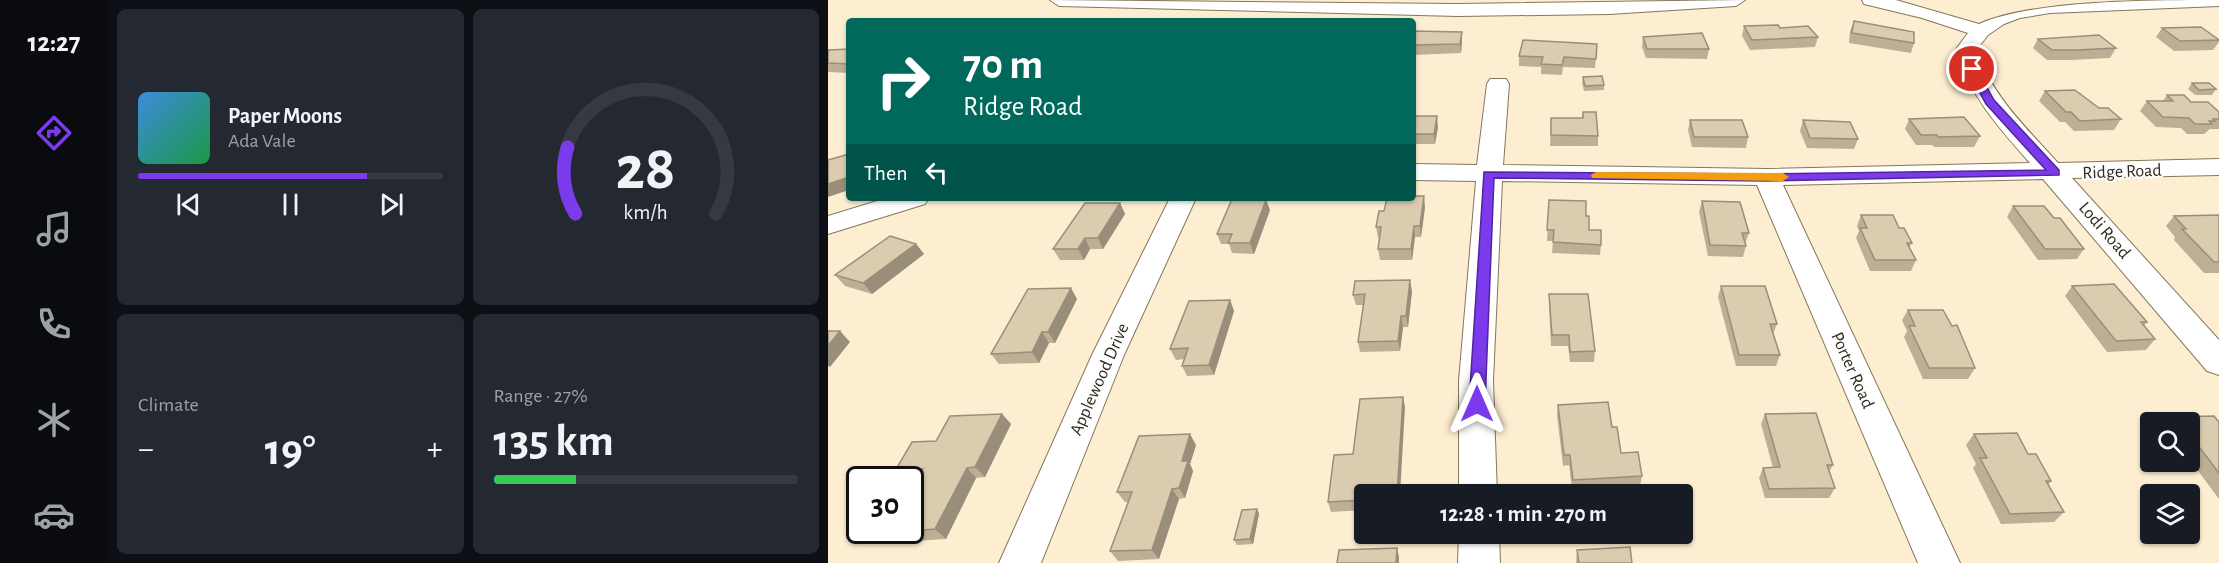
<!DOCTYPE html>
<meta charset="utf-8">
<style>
:root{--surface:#171b24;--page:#242831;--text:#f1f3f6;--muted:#9ea1a6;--line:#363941;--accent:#7c3aed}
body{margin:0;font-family:"Alegreya Sans",sans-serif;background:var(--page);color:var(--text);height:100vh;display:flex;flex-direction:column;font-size:22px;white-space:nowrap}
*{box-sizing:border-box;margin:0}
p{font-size:20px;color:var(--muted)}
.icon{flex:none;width:33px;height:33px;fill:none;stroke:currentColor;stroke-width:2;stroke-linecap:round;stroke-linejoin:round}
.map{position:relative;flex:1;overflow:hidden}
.panel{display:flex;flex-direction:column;gap:9px;padding:9px;background:#0d0f14;width:720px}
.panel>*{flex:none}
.top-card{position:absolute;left:18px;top:18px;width:570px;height:183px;border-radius:6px;box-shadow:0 2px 4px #0004;background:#00695c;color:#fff;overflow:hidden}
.tools{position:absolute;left:1312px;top:412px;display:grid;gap:12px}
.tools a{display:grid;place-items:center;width:60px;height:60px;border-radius:6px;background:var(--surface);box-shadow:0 2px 4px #0004;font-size:30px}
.speed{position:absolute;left:18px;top:466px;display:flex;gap:12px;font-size:30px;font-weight:700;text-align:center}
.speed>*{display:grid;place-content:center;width:78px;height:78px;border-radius:50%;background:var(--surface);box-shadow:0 2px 4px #0004;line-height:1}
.speed .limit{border:3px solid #111;border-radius:9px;background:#fff;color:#111}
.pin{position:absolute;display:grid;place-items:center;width:51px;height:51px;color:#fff;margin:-26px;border:3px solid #fff;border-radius:50%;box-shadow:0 2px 6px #0007}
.me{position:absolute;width:66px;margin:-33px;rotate:0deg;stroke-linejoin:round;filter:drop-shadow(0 0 4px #0008)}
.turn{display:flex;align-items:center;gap:21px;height:126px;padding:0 18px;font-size:27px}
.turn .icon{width:78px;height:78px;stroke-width:2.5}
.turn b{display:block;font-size:42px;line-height:51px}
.then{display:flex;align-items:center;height:57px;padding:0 18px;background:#0003;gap:12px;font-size:22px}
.big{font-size:45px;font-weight:700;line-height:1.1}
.panel .card{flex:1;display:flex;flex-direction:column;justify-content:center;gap:9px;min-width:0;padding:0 21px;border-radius:9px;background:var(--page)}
.panel .dial{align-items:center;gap:0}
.dial svg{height:156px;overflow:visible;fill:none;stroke:var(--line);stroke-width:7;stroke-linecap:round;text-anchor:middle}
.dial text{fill:var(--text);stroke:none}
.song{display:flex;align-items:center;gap:18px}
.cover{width:72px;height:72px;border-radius:9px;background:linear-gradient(135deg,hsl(210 70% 55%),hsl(140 70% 35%))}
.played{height:6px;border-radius:3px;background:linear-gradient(90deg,var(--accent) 75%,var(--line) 75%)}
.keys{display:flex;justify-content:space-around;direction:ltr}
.heat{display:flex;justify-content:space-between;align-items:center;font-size:33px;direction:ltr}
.charge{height:9px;border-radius:4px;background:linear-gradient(90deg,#34c759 27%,var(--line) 0)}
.panel .tiles{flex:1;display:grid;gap:9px;grid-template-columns:repeat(2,1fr)}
.trip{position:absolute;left:526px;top:484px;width:339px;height:60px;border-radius:6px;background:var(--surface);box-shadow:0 2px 4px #0004;font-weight:700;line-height:60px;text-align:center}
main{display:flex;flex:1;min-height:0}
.tab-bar{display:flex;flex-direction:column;width:108px;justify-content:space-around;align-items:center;background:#090b0e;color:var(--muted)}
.tab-bar .icon{width:42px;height:42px}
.tab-bar .current{color:var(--accent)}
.tab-bar b{font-size:27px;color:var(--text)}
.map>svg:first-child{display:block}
</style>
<main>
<nav class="tab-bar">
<b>12:27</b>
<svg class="icon current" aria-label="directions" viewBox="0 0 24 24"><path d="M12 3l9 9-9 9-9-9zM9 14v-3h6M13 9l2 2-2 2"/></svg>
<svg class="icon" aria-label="music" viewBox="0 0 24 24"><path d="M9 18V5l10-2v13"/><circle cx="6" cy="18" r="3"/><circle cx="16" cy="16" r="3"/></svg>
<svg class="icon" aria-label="phone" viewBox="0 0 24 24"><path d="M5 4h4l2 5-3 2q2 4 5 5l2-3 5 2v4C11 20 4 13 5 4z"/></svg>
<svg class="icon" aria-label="climate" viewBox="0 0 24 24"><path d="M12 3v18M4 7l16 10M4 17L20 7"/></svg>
<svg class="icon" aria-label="car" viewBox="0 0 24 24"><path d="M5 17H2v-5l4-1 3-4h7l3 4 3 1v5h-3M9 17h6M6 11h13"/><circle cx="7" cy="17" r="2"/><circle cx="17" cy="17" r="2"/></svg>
</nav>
<section class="panel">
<div class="tiles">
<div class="card">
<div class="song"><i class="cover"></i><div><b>Paper Moons</b><p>Ada Vale</p></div></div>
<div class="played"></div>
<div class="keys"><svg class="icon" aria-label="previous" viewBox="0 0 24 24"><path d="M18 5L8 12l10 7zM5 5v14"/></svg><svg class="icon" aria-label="pause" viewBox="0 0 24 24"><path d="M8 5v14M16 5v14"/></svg><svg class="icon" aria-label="next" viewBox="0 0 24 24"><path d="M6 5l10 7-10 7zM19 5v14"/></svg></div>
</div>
<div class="card dial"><svg viewBox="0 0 100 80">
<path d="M14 69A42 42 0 1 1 86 69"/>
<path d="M14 69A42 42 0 0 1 10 35" stroke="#7c3aed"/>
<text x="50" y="56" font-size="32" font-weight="700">28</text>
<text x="50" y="72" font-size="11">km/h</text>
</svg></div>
<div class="card"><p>Climate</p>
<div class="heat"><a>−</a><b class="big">19°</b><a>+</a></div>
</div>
<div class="card"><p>Range · 27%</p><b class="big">135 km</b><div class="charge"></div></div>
</div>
</section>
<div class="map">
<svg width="1391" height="563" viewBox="0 0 1391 563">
<rect width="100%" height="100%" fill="#feeed1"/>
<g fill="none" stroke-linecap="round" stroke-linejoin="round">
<defs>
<path id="street" d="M222 0 630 4 917 0 908 6 781 14 630 16 231 6Z
M1034 0H1068L1151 24C1203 0 1327 0 1391 0V6L1222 13 1192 18 1176 24 1160 35 1149 49C1163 96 1198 127 1230 163L1391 159V175L1244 178 1391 340V375L1379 371 1215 179 955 185 1132 563H1090L929 185 674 181 665 381 669 495H631V381L648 181 585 180V164L649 165 659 84 662 79H678L681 84 675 165 939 169 1202 163C1171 128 1141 95 1128 49L1140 33 1094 18 1036 4Z
M59 198H101L97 204 0 234V216Z
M342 198H368L296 355 213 563H171L264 355Z
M631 534H671L672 563H630Z"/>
</defs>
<use href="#street" stroke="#84765c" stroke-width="2"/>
<use href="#street" fill="#fff" fill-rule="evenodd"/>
</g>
<path fill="#bcaf96" d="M1026 21 1086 43 1083 53 1021 43 1022 31Z
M916 26 990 37 987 47 922 50 914 36Z
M1334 28 1391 39V42L1385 50 1346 51 1328 37Z
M585 31 634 41 633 53 585 55Z
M815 37 881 49 879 59 818 58 814 47Z
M1210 39 1288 48 1282 58 1243 60H1219L1205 48Z
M769 44 767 68 735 67 734 75 713 74V67L691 66V56Z
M21 49V73L0 72V50Z
M755 77 776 85V90L756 91 754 83Z
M1364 83 1388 89 1384 95H1367L1360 89Z
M1217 91 1271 108 1293 119 1286 130 1246 131 1237 122H1232L1211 101Z
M1339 95 1363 102 1391 112V129H1382L1376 134H1359L1353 128 1328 127 1312 111 1319 101H1335Z
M755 112 770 136V146H722L723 118H754Z
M585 116 610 127 607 144H585Z
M1081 119 1152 136 1146 147H1106L1104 145H1088L1077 129Z
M862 120 920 137 918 148 864 147 860 130Z
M975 120 1030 139 1026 149 979 148 972 131Z
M438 200 442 210 426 254 404 253 401 244H393L389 234Z
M721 200 758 216 761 230 773 245 772 255 724 253 725 241H719Z
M874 201 921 233 917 244 918 246 915 257 880 256 871 212Z
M292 203 297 214 275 249H262L256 260H232L225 249Z
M1185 206 1256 249 1249 259 1210 260 1179 217Z
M597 207 593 237H587L584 260H552L550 249 552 238H550L548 227Z
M1033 215 1071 228 1084 243 1081 248 1088 260 1083 271H1042L1028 238 1031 231 1029 226Z
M1391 215V273H1376L1346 240 1347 237 1338 226 1346 216Z
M88 244 96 254 44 294 17 286 7 275Z
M893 286 949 324 945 334 952 355 948 366H908L890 297Z
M1244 286 1319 322 1316 326 1327 339 1318 350 1279 352 1237 296Z
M584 291 580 327H575L572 351 532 352 530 342 535 305H528L525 295Z
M721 294 767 351 766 362H742L740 346H723L721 305Z
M249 299 227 343H221L211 363 171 364 163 354Z
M402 300 406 311 386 375 359 376 354 366 356 359 348 360 342 349Z
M1080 310 1147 368 1140 379H1095L1076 337 1079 331 1074 320Z
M730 405 784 427 793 453 814 476 812 486 744 490 741 465 735 466 729 415Z
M577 407 537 495V510L503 512 500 502 525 454Z
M174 414 183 424 157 477 148 478 118 539 71 542 59 532 89 480H78L67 471 108 441Z
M937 414 1005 465 1001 472 1007 488 1001 498H937L931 478 935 468H945L933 424Z
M1348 417 1391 422V499L1362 460V423H1342Z
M1146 434 1200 454 1223 481 1220 485 1236 512 1226 522 1173 524 1145 468 1148 464 1138 445Z
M368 445 362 464 365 471 357 498 351 499 331 559 290 561 282 551 300 502H297L289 492Z
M429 509 431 514 425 544 409 545 406 540Z
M749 550 804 563H748Z"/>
<path fill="#998e7a" d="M634 32V41L633 53 632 44Z
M609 116 610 127 607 144 606 134Z
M21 170V190L0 197V184Z
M596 196 597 207 593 237 592 226Z
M438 200 442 210 426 254 422 243Z
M292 203 297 214 275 249 270 238Z
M586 226 587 237 584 260 583 249Z
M257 238 262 249 256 260 250 249Z
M88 244 96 254 44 294 35 283Z
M582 280 584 291 580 327 578 316Z
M243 288 249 299 227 343 220 332Z
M402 300 406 311 386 375 381 365Z
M573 316 575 327 572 351 570 341Z
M12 331 22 342 2 367 0 366V346Z
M214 332 221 343 211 363 204 352Z
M575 397 577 407 572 495H569Z
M174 414 183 424 157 477 147 467Z
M362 434 368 445 362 464 365 471 357 498 351 488 354 461Z
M139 468 148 478 118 539 107 529Z
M344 489 351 499 331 559 324 550Z
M429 509 431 514 425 544 422 539Z
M569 548 571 557V563H568Z"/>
<path fill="#dbcbaf" stroke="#998e7a" stroke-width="1.5" d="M1026 21 1086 32V43L1024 33Z
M950 25 952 28 980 26 990 37 924 40 916 26Z
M1373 27 1391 40 1352 41 1334 28Z
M585 31 634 32 632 44 585 45Z
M874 33 881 49H819L815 37Z
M1271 35 1288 48 1249 50H1224L1210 39Z
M695 40 769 44 768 59 736 57 734 65 713 64 715 57 691 56Z
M21 49V64L0 63V50Z
M774 76 776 85 757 86 755 77Z
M1364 83H1381L1388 89 1371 90Z
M1247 90 1271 108H1280L1293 119 1252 121 1243 112H1238L1217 91Z
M1339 95H1356L1363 102H1380L1391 112V119H1385L1387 121H1381L1384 124H1367L1361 118 1335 117 1319 101H1345Z
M755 112H768L770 136 723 135V118H755Z
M585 116H609L606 134H585Z
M1136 117 1152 136 1110 137 1109 135H1093L1081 119Z
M862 120H914L920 137H866Z
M975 120 1022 122 1030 139 982 138Z
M21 154V170L20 171 21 177 0 184V160Z
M585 196H596L592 226H586L583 249H550L553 227H548L551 211H556L559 198H585Z
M404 199 438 200 422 243H400L404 234H389Z
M721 200 758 201V216H761V230H773V245L725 242 726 230H719Z
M874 201 912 202 921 233H914L918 246 882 245Z
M257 203H292L270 238H257L250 249H225Z
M1185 206H1216L1226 218H1232L1256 249H1217Z
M1033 215H1065L1071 228H1076L1084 243H1079L1088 260H1047L1032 228H1039Z
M1391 215V262H1386L1354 229H1358L1346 216Z
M62 236 88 244 35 283 7 275Z
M582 280 578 316H573L570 341 530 342 537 294 525 295 527 281Z
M1286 284 1319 322H1313L1327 339 1288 341 1244 286Z
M893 286H937L949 324H942L952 355H911Z
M243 288 220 332H214L204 352 163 354 200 289Z
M721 294H760L767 351 742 352 741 335H724Z
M402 300 381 365 354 366 360 348 342 349 361 301Z
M1080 310H1115L1124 326 1129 325 1147 368H1101L1081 326H1087Z
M0 331H12L0 346Z
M575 397 569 495H537V500L500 502 506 455 525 454 532 399Z
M780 402 784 427H789L793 453 810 452 814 476 745 480 742 455H736L730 405Z
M988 413 1005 465H999L1007 488 941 489 935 468 952 467 937 414Z
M174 414 147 467 139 468 107 529 82 531V491L95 469 67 471 84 442 108 441 122 416Z
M1386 416 1391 422V473L1362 435V423H1353L1348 417Z
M1189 433 1200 454H1208L1223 481H1218L1236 512 1182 514 1152 458H1159L1146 434Z
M362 434 354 461H360L351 488 344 489 324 550 282 551 304 492H289L311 436Z
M429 509 422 539 406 540 414 510Z
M802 547 804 563H751L749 550Z
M569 548 568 563H509L511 550Z"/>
<path fill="#7c3aed" stroke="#51269a" stroke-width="1.5" d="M1140 66H1147L1166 100 1231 170V175L939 181 666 178 657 404 654 409H643L641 404 656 172 939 174 1218 170 1158 104 1139 69Z"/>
<path fill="#f59e0b" d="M768 172 955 173 961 177 955 181 764 178 763 175Z"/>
<g text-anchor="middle" stroke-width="4.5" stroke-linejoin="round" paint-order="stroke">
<g font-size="18" fill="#302a1f" stroke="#fdfdfd">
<text transform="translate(1294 171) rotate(-2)" y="6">Ridge Road</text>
<text transform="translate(1277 230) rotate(49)" y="6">Lodi Road</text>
<text transform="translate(1025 370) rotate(66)" y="6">Porter Road</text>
<text transform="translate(271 379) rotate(-66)" y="6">Applewood Drive</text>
</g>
</g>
</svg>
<div class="tools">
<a><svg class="icon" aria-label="search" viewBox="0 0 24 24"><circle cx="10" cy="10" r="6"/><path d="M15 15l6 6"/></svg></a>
<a><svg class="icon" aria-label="layers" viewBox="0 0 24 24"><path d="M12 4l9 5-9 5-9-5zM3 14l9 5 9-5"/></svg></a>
</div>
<div class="speed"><div class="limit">30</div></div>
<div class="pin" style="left:1144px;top:69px;background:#d93025"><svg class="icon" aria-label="arrive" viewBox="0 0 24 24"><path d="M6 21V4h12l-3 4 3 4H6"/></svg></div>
<svg class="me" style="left:649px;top:404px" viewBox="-20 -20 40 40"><path d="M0-17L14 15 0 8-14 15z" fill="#7c3aed" stroke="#fff" stroke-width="4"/></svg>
<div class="trip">12:28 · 1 min · 270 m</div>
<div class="top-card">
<div class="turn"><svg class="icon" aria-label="right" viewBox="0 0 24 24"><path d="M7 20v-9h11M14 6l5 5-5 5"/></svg><div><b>70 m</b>Ridge Road</div></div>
<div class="then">Then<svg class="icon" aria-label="left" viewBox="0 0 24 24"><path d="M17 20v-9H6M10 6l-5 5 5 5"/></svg></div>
</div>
</div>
</main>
